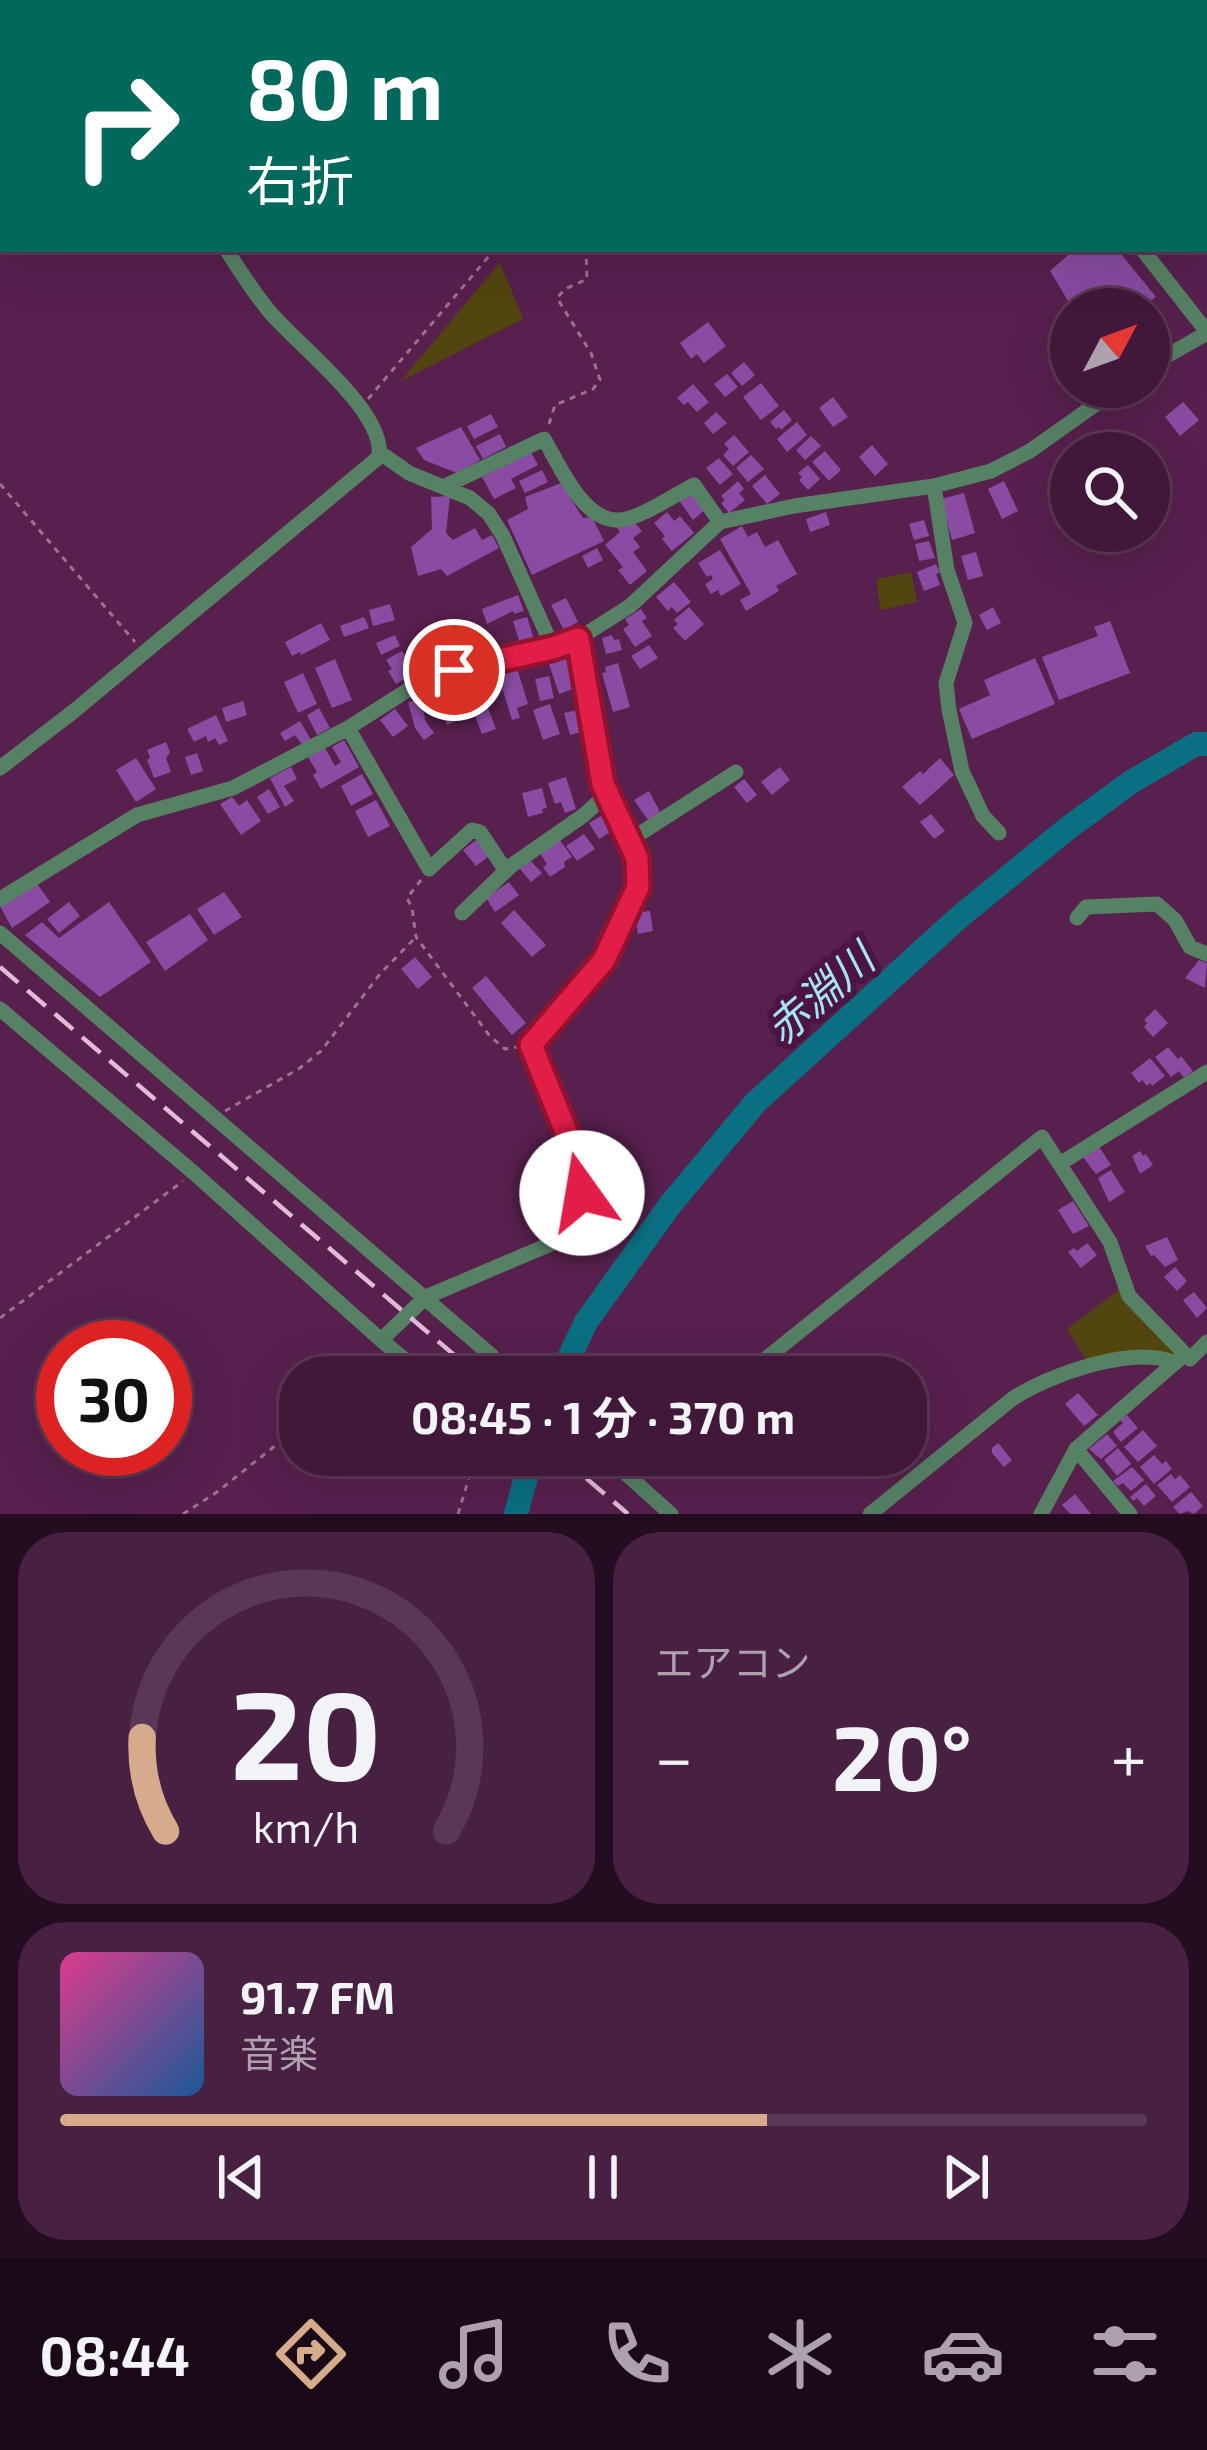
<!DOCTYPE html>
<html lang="ja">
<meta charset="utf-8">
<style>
:root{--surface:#41183a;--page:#482142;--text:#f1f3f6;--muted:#aea0af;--line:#5a3754;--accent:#d6ab8b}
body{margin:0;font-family:"Exo 2","Noto Sans JP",sans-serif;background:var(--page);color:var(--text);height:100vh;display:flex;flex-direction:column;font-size:45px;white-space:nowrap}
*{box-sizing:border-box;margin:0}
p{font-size:39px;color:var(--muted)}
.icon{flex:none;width:66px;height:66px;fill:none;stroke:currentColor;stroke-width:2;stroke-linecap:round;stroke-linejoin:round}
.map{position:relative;height:1514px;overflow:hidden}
.side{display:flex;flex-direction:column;gap:18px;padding:18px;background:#240d20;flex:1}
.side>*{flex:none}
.hud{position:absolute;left:0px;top:0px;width:1209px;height:252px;box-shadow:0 12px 48px #0002,0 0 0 3px var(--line);background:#00695c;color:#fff;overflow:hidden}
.needle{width:78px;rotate:49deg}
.tools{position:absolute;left:1050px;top:288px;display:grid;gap:24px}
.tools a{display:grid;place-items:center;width:120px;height:120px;border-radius:50%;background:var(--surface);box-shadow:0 12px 48px #0002,0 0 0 3px var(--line);font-size:60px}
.speed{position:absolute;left:36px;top:1320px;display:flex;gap:24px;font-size:60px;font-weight:700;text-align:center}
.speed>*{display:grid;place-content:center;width:156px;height:156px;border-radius:50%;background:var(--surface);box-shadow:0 12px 48px #0002,0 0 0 3px var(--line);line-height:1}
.speed .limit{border:18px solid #d22;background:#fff;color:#111}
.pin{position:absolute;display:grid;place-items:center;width:102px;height:102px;color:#fff;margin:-51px;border:6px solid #fff;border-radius:50%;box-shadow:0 3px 12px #0007}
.me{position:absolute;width:132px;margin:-66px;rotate:347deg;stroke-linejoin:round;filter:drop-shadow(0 0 9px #0008)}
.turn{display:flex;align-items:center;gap:42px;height:252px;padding:0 48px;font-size:54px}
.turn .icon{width:156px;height:156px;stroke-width:2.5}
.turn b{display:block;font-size:84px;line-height:102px}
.big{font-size:90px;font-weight:700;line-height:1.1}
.side .widget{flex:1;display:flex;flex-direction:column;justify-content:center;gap:18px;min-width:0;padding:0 42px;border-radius:48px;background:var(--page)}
.side .dial{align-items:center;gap:0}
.dial svg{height:312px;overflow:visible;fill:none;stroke:var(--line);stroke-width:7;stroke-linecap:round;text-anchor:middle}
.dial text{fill:var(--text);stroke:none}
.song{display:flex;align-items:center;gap:36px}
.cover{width:144px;height:144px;border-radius:18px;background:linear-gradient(135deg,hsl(330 70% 55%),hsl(210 70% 35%))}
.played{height:12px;border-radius:6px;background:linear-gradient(90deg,var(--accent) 65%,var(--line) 65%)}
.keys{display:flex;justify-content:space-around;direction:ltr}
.heat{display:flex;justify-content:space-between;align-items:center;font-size:66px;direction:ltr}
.side .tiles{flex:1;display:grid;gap:18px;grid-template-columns:1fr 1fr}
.widget:last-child{grid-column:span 2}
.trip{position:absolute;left:279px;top:1356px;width:648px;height:120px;border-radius:48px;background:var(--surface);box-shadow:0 12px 48px #0002,0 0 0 3px var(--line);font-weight:700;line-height:120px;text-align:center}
.tabs{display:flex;height:192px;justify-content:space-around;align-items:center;background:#1a0a17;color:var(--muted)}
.tabs .icon{width:84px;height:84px}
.tabs .on{color:var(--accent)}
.tabs b{font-size:54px;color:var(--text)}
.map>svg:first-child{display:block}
</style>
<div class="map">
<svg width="1207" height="1514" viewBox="0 0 1207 1514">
<rect width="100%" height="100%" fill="#57204d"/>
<path fill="#52450f" d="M500 262 523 319 401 381Z
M911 572 917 602 880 610 877 579Z
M1120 1289 1185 1354 1087 1361 1067 1329Z"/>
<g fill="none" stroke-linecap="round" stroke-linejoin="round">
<path stroke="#0a6f82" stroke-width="24" d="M560 1377 586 1322 670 1205 755 1103 957 919 1068 828 1131 782 1196 744H1207
M516 1514 532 1455"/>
</g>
<path fill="#894ca2" d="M1075 249H1117L1156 297 1147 304 1142 300 1137 306 1129 296 1114 309H1073L1050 271Z
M708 322 726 346 704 363 697 354 691 359 680 343Z
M1160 326 1169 342 1153 350 1149 344V332Z
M744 362 755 375 742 386 731 373Z
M727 374 738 387 725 397 714 384Z
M761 383 779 406 761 420 743 397Z
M693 384 709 402 697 412 688 402 684 405 677 398Z
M833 397 848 417 833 427 819 408Z
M1183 402 1199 420 1180 436 1165 417Z
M784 410 792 420 781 430 779 427 776 429 770 422Z
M716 412 727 423 713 434 704 423Z
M491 414 498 427 474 439 467 426Z
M797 422 807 435 787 452 777 439Z
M461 427 480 460 457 473 424 460 416 448Z
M500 434 506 447 483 459 476 446Z
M734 435 749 452 733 466 723 455 729 449 724 444Z
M811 436 821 446 805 460 796 450Z
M872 445 888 464 875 476 859 457Z
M825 451 841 470 829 481 812 462Z
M531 452 538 465 511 479 516 488 494 499 482 477Z
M751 455 764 469 748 482 736 468Z
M719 458 733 474 720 485 706 468Z
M808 465 820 479 808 490 799 480 802 477 798 473Z
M542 470 548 482 525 493 519 481Z
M765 475 780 494 767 504 752 486Z
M738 481 744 489 739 493 745 500 729 513 721 503 725 500 721 496Z
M1004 481 1018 511 1002 519 988 489Z
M561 483 583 518 592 517 604 541 532 575 507 520 528 509 525 497Z
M691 489 706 509 693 520 678 499Z
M964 493 975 533 952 540 941 499Z
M450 496 446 533 453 540 475 528 482 540 492 535 499 548 447 576 441 569 418 576 411 547 432 529 431 497Z
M667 512 674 521 680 516 694 533 672 551 662 539 665 536 654 523Z
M826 512 830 525 810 532 806 519Z
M630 517 642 531 633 538 640 547 633 552 647 571 630 585 618 570 623 567 605 545 620 532 617 528Z
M924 520 929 536 914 540 909 524Z
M742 526 748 537 757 532 765 547 778 540 797 574 776 586 779 591 746 611 740 600 751 594 720 539Z
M929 541 935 558 919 561 915 544Z
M597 548 603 560 588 568 582 556Z
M720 550 741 584 721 596 718 590 711 594 705 584 713 579 711 575 707 577 698 563Z
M976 552 983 576 968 580 961 556Z
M936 564 940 572 936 574 940 585 924 591 917 572Z
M674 582 691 602 677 613 672 607 668 611 656 597Z
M518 595 524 611 514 614 513 611 487 624 482 609Z
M566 598 578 622 564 630 551 605Z
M390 604 395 620 373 626 369 610Z
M689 607 704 624 685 641 673 628 678 624 674 620Z
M993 607 1001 623 987 630 979 615Z
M641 609 647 618 642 621 652 636 635 647 623 629 629 625 625 619Z
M364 617 369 628 344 637 340 626Z
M527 617 534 639 539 637 541 645 522 650 513 621Z
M1110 621 1130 673 1059 700 1042 657 1098 636 1094 627Z
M321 623 330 640 301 655 300 652 292 656 285 642Z
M395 635 400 646 381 655 376 643Z
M612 635 614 640 619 639 622 650 606 654 602 638Z
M649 645 658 658 640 669 631 656Z
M402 651 415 673 396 684 388 671 392 669 386 660Z
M1035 658 1055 704 972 739 959 709 990 695 984 680Z
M335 659 352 700 332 708 315 668Z
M566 659 576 688 559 694 549 664Z
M618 663 630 707 613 712 602 673 606 672 605 667Z
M517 668 528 704 517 708 520 718 512 720 498 674Z
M303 673 317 704 298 713 284 682Z
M479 673 486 688 467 696 461 681Z
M549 676 554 698 540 701 535 679Z
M457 691 468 716 447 725 436 700Z
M483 695 496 729 482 734 469 700Z
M420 699 426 722 434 733 424 740 415 728 408 702Z
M243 701 247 715 226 722 222 708Z
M550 704 560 734 543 740 533 710Z
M319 708 330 728 317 735 307 715Z
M395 709 408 726 393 737 380 720Z
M578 710 584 731 570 735 564 713Z
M216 715 228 741 219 745 215 738 208 742 206 736 194 742 187 729Z
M300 721 311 740 302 745 295 735 285 741 280 733Z
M344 740 359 767 321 789 313 775 317 772 308 757 325 748 335 766 341 762 332 747Z
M166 742 170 752 166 758 171 772 154 778 147 760 150 758 147 750Z
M197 753 203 771 191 775 185 757Z
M136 758 156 789 136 802 116 770Z
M940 758 954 775 920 805 902 787 920 771 923 774Z
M291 767 297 779 284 786 294 801 285 807 270 778Z
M780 767 790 780 772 795 761 782Z
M362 774 373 794 351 806 341 786Z
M566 777 576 809 565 813 561 802 555 804 548 783Z
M744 779 757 795 747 803 734 787Z
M542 788 547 808 542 809 543 813 528 817 522 793Z
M269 789 280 807 268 814 257 797Z
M649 791 660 812 648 820 634 800Z
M232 797 239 806 247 800 261 821 241 835 220 804Z
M376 800 390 826 368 837 355 811Z
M608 812 618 827 599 839 589 823Z
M931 814 945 831 934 839 920 822Z
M584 834 595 849 577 861 566 846Z
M557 836 572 857 564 862 565 867 550 877 543 867 547 864 537 849Z
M476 840 489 856 476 866 463 850Z
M529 859 542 873 531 882 519 868Z
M36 882 50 902 12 928 0 906Z
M509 882 519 895 495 912 486 898Z
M224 892 242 917 214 935 197 909Z
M69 902 80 916 59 933 47 919Z
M109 902 151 962 100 997 25 935 42 922 59 938Z
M514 910 546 945 532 957 501 923Z
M650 911 653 931 638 934 634 913Z
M190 914 208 940 165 971 146 942Z
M415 957 432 977 418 989 401 969Z
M1199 960 1207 963 1205 988 1185 978Z
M486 976 526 1023 512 1035 472 988Z
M1155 1009 1168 1023 1153 1037 1144 1027 1147 1023 1144 1020Z
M1168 1047 1178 1059 1181 1056 1193 1071 1184 1078 1179 1071 1171 1077 1155 1057Z
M1150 1058 1165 1076 1152 1086 1150 1083 1147 1086 1142 1080 1139 1083 1131 1073Z
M1098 1145 1111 1165 1096 1174 1082 1156Z
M1140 1151 1143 1156 1146 1154 1153 1165 1140 1174 1132 1156Z
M1111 1170 1125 1192 1109 1202 1098 1178Z
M1073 1201 1089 1226 1073 1234 1058 1210Z
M1167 1237 1178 1260 1165 1267 1154 1255 1151 1256 1145 1246Z
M1087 1243 1097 1255 1081 1268 1068 1252 1074 1248 1077 1251Z
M1175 1267 1187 1281 1177 1291 1164 1277Z
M1194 1292 1207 1308 1197 1318 1183 1300Z
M1078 1393 1098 1415 1084 1426 1065 1404Z
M1127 1415 1138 1428 1121 1442 1113 1432 1123 1423 1120 1420Z
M1143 1430 1157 1446 1138 1462 1124 1447Z
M1107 1434 1117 1446 1101 1459 1089 1449Z
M998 1443 1012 1460 1004 1467 992 1453V1448Z
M1118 1448 1131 1464 1117 1476 1104 1460Z
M1154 1455 1162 1464 1166 1461 1172 1469 1154 1484 1140 1467Z
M1132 1467 1144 1480 1131 1491 1123 1483 1118 1486 1113 1481Z
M1171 1474 1175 1479 1180 1475 1190 1487 1172 1502 1157 1485Z
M1146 1484 1156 1496 1144 1506 1137 1498 1133 1501 1130 1497Z
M1191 1492 1203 1506 1194 1514 1187 1511 1180 1514 1173 1507Z
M1075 1494 1091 1514H1070L1062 1505Z"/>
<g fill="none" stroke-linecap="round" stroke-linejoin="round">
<path stroke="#9d7094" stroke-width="3" stroke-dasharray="6 6" stroke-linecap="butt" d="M0 212 3 210
M368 399 495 249
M549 424 555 405 593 389 600 380 591 353 557 298 565 289 587 279 586 249
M0 484 135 642
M421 880 407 898 412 908 416 937 489 1035 505 1049 517 1047
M225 1111 300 1068 321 1051 380 974 416 937
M0 1318 183 1181
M346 1377 370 1352
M183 1514 217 1492 300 1426
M458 1514 476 1455"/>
<path stroke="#568165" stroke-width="15" d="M948 0 951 3
M1139 0 1140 3
M726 3 729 0
M1206 89 1207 88
M1206 117 1207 118
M1142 249 1207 332
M1149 366 1207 333
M379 452 409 473 470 498 489 514 503 536 553 648
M445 486 544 439C559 464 582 520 617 520 637 521 676 494 694 485L720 522
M934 486 947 570 965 623 946 683 949 710 962 771 983 816 999 833
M348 728 429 869 472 830 480 832 506 871
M0 768 74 711 379 457C386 411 297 345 269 311 253 291 239 270 226 249
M630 840 736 772
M0 899 137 815 233 788 348 728 411 688 453 670 553 648 578 639 630 606 720 522 794 506 934 486 991 471 1030 451 1120 387
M462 913 512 865 584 815 607 794 578 639
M1077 918 1086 907 1157 904 1175 920 1190 947 1207 954
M0 933 492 1356
M0 1009 194 1173 381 1340 426 1377
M1061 1163 1207 1072
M381 1340 426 1297 560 1240C574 1217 582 1198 582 1171L531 1045C569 995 654 924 635 854 629 833 617 814 607 794
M743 1377 1042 1137 1110 1242 1129 1296 1185 1354
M1076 1449 1130 1514
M646 1455 624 1472 671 1514
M870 1514 1012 1399C1048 1375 1134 1344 1175 1363
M1041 1514 1076 1449 1185 1354 1190 1359 1207 1342"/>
<path stroke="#6bc88f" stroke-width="18" d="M992 3 1002 0
M0 74H3"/>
<path stroke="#e1bcd8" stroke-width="4.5" stroke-dasharray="24 12" stroke-linecap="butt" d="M0 967 480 1377
M559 1455 628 1514"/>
</g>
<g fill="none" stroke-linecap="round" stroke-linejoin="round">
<defs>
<path id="route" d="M454 670 553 648 578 639 603 784 637 858 638 887 604 960 531 1045 582 1171V1193"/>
</defs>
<use href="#route" stroke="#92132f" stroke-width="30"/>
<use href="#route" stroke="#e11d48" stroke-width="21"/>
</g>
<g text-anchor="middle" stroke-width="12" stroke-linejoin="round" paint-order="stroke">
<g font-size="42" font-style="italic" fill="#a4e6f6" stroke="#4c1442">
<text transform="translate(820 994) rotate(-41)" y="15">赤淵川</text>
</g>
</g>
</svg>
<div class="tools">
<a><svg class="needle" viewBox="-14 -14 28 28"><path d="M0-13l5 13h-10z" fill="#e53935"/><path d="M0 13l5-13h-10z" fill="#aea0af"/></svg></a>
<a><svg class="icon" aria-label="search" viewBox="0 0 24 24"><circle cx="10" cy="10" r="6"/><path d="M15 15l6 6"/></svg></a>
</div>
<div class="speed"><div class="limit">30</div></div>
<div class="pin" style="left:454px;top:670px;background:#d93025"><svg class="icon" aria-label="arrive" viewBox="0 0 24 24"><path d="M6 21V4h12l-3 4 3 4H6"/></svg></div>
<svg class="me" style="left:582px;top:1193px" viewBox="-20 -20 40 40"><circle r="19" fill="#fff"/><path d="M0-13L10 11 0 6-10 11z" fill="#e11d48"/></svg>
<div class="trip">08:45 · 1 分 · 370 m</div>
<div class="hud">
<div class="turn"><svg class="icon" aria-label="right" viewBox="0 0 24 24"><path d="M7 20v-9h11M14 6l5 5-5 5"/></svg><div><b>80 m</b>右折</div></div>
</div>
</div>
<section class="side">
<div class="tiles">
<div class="widget dial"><svg viewBox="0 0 100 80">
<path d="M14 69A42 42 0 1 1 86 69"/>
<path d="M14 69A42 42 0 0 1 8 45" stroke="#d6ab8b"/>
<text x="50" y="56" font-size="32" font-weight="700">20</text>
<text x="50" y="72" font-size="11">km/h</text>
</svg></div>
<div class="widget"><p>エアコン</p>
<div class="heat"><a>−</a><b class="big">20°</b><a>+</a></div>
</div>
<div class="widget">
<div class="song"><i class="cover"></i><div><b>91.7 FM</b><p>音楽</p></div></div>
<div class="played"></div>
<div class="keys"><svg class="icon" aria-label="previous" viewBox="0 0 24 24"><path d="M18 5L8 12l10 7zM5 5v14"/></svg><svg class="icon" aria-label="pause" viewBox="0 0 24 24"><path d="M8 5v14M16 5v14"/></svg><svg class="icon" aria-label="next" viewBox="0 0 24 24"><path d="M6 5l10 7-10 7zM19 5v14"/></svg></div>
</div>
</div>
</section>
<nav class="tabs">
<b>08:44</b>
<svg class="icon on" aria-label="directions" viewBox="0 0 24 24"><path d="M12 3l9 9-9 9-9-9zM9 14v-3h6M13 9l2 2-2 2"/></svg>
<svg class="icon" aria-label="music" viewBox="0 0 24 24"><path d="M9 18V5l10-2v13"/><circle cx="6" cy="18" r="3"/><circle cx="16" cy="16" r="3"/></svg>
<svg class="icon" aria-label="phone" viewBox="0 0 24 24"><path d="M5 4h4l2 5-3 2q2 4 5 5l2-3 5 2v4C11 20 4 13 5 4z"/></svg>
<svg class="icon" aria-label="climate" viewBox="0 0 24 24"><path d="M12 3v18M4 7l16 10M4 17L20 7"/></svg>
<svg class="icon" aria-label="car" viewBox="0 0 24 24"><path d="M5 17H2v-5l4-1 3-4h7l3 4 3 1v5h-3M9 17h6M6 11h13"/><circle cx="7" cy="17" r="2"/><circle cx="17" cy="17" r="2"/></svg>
<svg class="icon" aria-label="filters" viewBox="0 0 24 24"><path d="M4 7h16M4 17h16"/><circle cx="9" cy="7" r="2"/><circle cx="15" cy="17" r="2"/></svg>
</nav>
